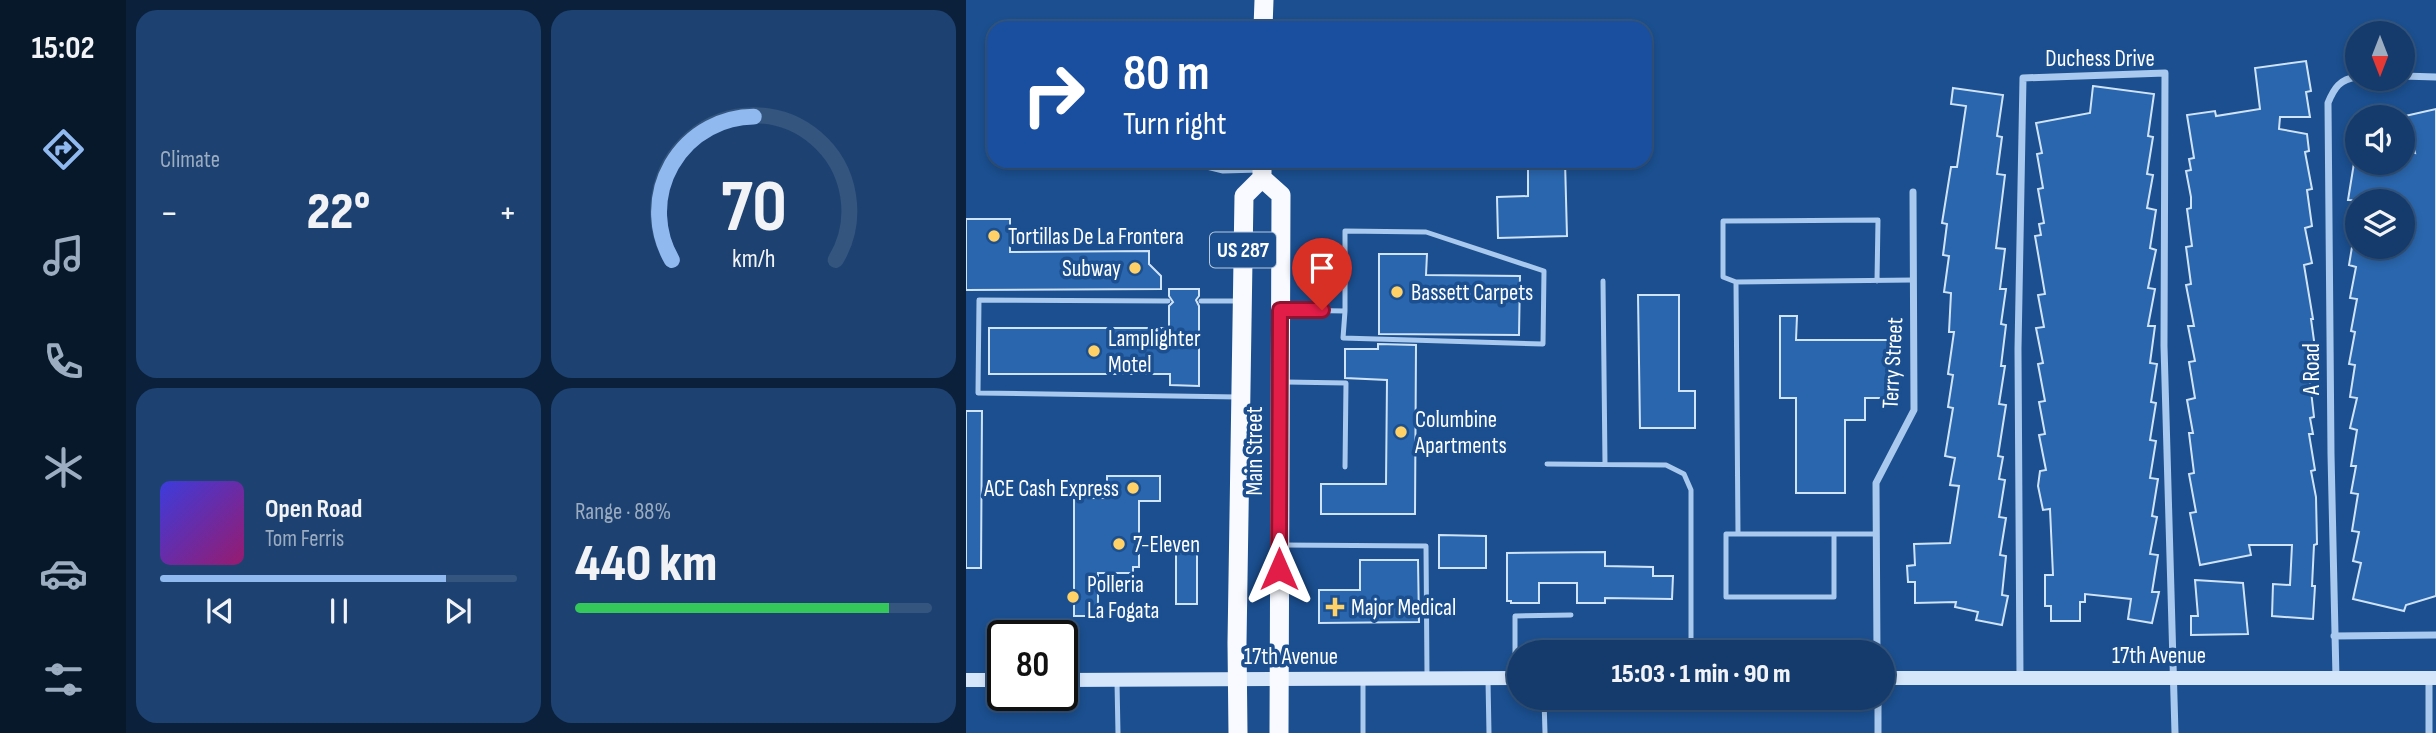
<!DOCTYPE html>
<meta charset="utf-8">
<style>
:root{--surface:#143b6b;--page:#1d4271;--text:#f1f3f6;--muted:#9dadc1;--line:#33557e;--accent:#90b9f0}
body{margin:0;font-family:"Sofia Sans Condensed",sans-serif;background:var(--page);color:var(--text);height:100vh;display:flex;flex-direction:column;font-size:26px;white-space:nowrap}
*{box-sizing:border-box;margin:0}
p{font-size:23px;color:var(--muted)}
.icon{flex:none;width:38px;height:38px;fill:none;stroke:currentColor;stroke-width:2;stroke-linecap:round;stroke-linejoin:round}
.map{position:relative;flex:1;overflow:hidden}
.details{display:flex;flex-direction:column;gap:10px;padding:10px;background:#0b203b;width:840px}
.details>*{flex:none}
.banner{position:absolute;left:21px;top:21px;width:665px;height:147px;border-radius:21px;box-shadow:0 4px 10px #0003,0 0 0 2px var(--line);background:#1a4fa0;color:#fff;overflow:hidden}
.needle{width:46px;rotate:180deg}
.tools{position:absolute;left:1379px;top:21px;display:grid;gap:14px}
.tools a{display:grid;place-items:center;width:70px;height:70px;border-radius:50%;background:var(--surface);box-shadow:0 4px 10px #0003,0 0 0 2px var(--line);font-size:35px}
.speed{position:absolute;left:21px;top:620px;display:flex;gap:14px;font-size:35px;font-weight:700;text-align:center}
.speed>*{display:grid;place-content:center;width:91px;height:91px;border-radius:50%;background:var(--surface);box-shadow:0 4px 10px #0003,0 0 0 2px var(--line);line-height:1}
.speed .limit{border:4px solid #111;border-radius:10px;background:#fff;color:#111}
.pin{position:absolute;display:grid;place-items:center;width:60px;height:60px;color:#fff;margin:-72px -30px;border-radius:50% 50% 50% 0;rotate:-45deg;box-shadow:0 0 7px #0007}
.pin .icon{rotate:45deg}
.me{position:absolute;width:77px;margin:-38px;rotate:0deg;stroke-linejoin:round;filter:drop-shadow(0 0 5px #0008)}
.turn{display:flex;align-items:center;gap:24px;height:147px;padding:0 21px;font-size:32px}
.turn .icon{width:91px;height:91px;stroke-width:2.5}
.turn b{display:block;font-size:49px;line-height:60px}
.big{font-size:52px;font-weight:800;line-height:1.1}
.details .tile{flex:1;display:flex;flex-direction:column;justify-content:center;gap:10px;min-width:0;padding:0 24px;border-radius:21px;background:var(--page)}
.details .dial{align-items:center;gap:0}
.dial svg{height:182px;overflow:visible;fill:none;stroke:var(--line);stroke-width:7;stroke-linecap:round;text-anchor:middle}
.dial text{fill:var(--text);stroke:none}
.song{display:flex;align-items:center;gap:21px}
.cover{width:84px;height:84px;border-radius:10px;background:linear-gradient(135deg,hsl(240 70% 55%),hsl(320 70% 35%))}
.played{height:7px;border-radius:4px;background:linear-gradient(90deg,var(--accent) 80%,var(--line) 80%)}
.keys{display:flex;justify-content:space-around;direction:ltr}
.heat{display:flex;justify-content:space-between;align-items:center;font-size:38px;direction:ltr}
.charge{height:10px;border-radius:5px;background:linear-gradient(90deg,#34c759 88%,var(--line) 0)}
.details .tiles{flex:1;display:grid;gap:10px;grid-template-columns:repeat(2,1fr)}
.trip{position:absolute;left:541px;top:640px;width:388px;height:70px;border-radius:35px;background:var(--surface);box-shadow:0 4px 10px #0003,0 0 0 2px var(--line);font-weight:800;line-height:70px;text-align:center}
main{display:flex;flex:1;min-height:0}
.tab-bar{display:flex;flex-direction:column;width:126px;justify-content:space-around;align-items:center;background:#08182b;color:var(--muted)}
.tab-bar .icon{width:49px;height:49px}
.tab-bar .current{color:var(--accent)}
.tab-bar b{font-size:32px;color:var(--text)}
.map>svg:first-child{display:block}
</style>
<main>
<nav class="tab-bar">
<b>15:02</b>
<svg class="icon current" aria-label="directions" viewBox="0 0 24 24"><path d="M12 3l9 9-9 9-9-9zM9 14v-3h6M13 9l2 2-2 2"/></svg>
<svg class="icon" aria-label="music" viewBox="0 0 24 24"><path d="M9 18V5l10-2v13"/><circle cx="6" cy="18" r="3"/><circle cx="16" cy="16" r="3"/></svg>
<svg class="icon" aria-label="phone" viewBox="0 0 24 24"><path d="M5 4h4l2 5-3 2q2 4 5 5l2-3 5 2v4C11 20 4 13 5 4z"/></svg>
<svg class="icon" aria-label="climate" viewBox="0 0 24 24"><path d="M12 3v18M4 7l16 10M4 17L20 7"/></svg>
<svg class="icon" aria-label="car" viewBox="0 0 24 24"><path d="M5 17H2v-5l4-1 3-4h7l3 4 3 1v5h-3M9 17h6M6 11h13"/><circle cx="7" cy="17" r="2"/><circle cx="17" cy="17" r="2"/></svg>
<svg class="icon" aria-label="filters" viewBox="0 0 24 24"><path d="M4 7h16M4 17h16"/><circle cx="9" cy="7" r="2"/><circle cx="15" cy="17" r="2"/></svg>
</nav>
<section class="details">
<div class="tiles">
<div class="tile"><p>Climate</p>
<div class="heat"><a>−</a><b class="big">22°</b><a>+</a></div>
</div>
<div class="tile dial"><svg viewBox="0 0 100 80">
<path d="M14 69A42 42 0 1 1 86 69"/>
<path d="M14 69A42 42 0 0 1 50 6" stroke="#90b9f0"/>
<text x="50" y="56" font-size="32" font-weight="700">70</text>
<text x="50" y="72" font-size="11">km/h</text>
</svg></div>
<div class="tile">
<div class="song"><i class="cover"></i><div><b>Open Road</b><p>Tom Ferris</p></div></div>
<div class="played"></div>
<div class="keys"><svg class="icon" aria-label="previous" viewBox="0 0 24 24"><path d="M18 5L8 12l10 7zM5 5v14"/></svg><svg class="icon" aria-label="pause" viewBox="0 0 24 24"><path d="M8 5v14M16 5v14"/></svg><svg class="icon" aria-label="next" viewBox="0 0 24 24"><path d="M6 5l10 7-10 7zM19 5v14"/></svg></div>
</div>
<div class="tile"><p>Range · 88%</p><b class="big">440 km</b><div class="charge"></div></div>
</div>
</section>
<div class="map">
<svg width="1470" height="733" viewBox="0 0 1470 733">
<rect width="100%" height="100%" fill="#1b4f8f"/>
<path fill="#2a66ad" stroke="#cfe3fa" stroke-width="2" d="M1340 61 1345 91 1340 92 1344 117H1314L1313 129 1341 134 1343 151 1339 152 1346 189 1341 190 1346 226 1339 228 1346 263 1338 265 1347 319H1345L1350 355 1341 356 1348 417 1344 418 1347 434H1343L1349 470 1345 471 1350 497 1351 544 1348 545 1346 586H1349L1347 619 1306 616 1307 584 1324 585 1326 545H1283L1285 555 1234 565 1224 513 1230 512 1223 474 1228 473 1223 433H1227L1221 400 1229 398 1223 362 1229 361 1222 326H1228L1220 285 1225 284 1220 247 1226 246 1221 209 1225 208V197L1220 171 1225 170 1223 159 1228 158 1221 115 1249 111 1250 116 1294 109 1289 68Z
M1127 86 1188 94 1182 136 1187 137 1181 174 1187 175 1181 208 1190 210 1184 248 1190 250 1182 288 1189 289 1182 326H1189L1184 363 1191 364 1185 402 1190 403 1184 440 1190 441 1184 478 1192 479 1186 516 1191 517 1184 554 1192 555 1186 592H1193L1186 623 1162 619 1165 599 1119 594V602H1114V621H1085V606H1079V575H1087L1084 509 1077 510 1072 486 1074 471 1080 470 1073 435 1079 434 1073 402 1079 401 1072 364 1077 363 1070 328 1078 327 1072 295 1079 294 1069 236 1075 235 1073 224 1078 223 1072 189 1077 188 1071 154 1076 153 1070 123 1124 113Z
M987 88 1037 95 1031 136 1036 137 1031 174 1039 175 1030 248 1039 249 1034 289H1040L1035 324 1040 325 1035 366H1039L1033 404 1040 405 1032 456 1037 457 1033 479 1039 480 1033 517 1040 518 1034 555 1040 556 1036 595 1042 596 1036 625 1010 620 1012 612 989 607 990 602 949 603V582H942L941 566 949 565 948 544 984 543 993 486 984 485 989 458 979 456 987 408 982 407 987 375 982 374 988 332H983L985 293 978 292 983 256 977 255 981 224 976 223 985 167H991L1000 106 985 104Z
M1470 109V596L1440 605 1438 611 1387 599 1395 563 1387 561 1393 532 1386 531 1392 494 1385 493 1390 466H1385L1391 430 1384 428 1391 398 1384 397 1389 365 1383 364 1389 332 1385 331 1391 299 1384 298 1390 267 1383 265 1386 247H1437V201L1382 200 1388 163H1437V151L1449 153 1439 116Z
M562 161H599L601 236 532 238 531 197 562 196Z
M0 219H44V252L183 251V264L195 276V289L0 290Z
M413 254H461L460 275 554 276 553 335 413 334Z
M203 289H233V296L230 300 233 306V386L204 385V374H23V328H203V306L207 302 203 296Z
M672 295H713V391H729V428H674Z
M814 316H831L830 340H922V398H899V420H879V493H830V398H814Z
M412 344 450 345 449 514H355V484H420L421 380 379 378V349H412Z
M0 411H16L15 568H0Z
M141 476H194V501H173V567H167V573H132V616H108V498H141Z
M473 535 520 536V568H473Z
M639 552V566L687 567V576H707L706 599 639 598V603H611V583H573V603H545V601H541V553Z
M210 553H231V604H210Z
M394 560H452L453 622 353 623V590H394Z
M1229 580 1277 583 1282 634 1225 635V616H1232Z"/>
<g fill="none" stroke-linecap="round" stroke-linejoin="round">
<path stroke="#a9c9ee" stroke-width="5" d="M216 161 257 171 293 170
M299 163 396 164
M637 281 639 464
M770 282 757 277V221L912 220 911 281
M202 301 13 300 12 393 272 397
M235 301H274
M317 310 379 311V231L460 232 578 271 577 344 377 338 379 311
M320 382 380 383 379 467
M581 464 700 465 718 474 725 490V653
M772 534H760V597H868V534
M910 534H772L770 282 947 280
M316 545 460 546 461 675
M549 675V616L605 615
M522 680 523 733
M151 682 152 733
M578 698 579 733
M397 733V682"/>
<path stroke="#a9c9ee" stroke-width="7" d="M1437 76 1470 77
M1368 636 1470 635
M911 653 910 483 948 410 947 192
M1054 678 1052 349 1057 78 1199 73 1198 346 1209 733
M1370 678 1365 454 1362 103C1368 88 1374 79 1391 77
M912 698V733
M1463 733V678"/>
<path stroke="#d6e6fa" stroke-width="14" d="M917 678H1470
M0 680H37
M96 680 553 678"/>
<path stroke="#f8faff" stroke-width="19" d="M297 28 298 0
M296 161V178L315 195 313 733
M272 733 271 643 278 196 296 178"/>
</g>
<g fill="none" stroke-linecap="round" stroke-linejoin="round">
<defs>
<path id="route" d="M313 569 314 310H356"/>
</defs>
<use href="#route" stroke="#92132f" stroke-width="18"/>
<use href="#route" stroke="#e11d48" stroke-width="12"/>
</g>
<g fill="#ffd166" stroke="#1b4f8f" stroke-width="2.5">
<circle cx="28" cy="236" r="7"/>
<circle cx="169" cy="268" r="7"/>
<circle cx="431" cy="292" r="7"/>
<circle cx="128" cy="351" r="7"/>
<circle cx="435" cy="432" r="7"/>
<circle cx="167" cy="488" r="7"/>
<circle cx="153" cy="544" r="7"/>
<circle cx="107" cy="597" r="7"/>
<path d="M365.5 596.5h7v7h7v7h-7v7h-7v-7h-7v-7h7z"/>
</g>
<g text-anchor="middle" stroke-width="7" stroke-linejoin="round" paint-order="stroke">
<rect fill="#1b4f8f" stroke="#bbcadd" stroke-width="2" x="244" y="232.5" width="66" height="35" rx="5"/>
<g font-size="21" font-weight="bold" fill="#fff">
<text x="277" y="257">US 287</text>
</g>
<g font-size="23" fill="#fff" stroke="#1b4f8f">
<text x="1134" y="66">Duchess Drive</text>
<text transform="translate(926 363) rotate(-87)" y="8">Terry Street</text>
<text transform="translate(1345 369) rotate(-90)" y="8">A Road</text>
<text transform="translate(288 451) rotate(-90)" y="8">Main Street</text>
<text x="1193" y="663">17th Avenue</text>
<text x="325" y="664">17th Avenue</text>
</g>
<g font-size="23" fill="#fff" stroke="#1b4f8f" text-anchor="start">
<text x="42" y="244">Tortillas De La Frontera</text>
<text x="155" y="276" text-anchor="end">Subway</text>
<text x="445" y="300">Bassett Carpets</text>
<text x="142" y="346">Lamplighter<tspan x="142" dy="26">Motel</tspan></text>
<text x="449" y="427">Columbine<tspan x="449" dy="26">Apartments</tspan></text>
<text x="153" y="496" text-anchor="end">ACE Cash Express</text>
<text x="167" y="552">7-Eleven</text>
<text x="121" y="592">Polleria<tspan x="121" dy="26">La Fogata</tspan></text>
<text x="385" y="615">Major Medical</text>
</g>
</g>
</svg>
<div class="tools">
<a><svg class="needle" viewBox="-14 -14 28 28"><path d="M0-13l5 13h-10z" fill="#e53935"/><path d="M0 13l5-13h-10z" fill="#9dadc1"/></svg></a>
<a><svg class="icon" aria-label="sound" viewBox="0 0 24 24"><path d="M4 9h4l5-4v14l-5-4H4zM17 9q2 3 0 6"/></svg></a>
<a><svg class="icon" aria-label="layers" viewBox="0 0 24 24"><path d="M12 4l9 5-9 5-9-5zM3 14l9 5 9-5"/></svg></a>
</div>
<div class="speed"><div class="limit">80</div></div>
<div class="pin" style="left:356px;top:310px;background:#d93025"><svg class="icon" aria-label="arrive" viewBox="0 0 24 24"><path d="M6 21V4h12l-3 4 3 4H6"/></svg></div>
<svg class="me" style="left:313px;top:569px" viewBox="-20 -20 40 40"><path d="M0-17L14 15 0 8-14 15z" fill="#e11d48" stroke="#fff" stroke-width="4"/></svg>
<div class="trip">15:03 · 1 min · 90 m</div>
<div class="banner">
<div class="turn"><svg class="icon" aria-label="right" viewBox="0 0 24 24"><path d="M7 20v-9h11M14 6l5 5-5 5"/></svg><div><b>80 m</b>Turn right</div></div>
</div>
</div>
</main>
